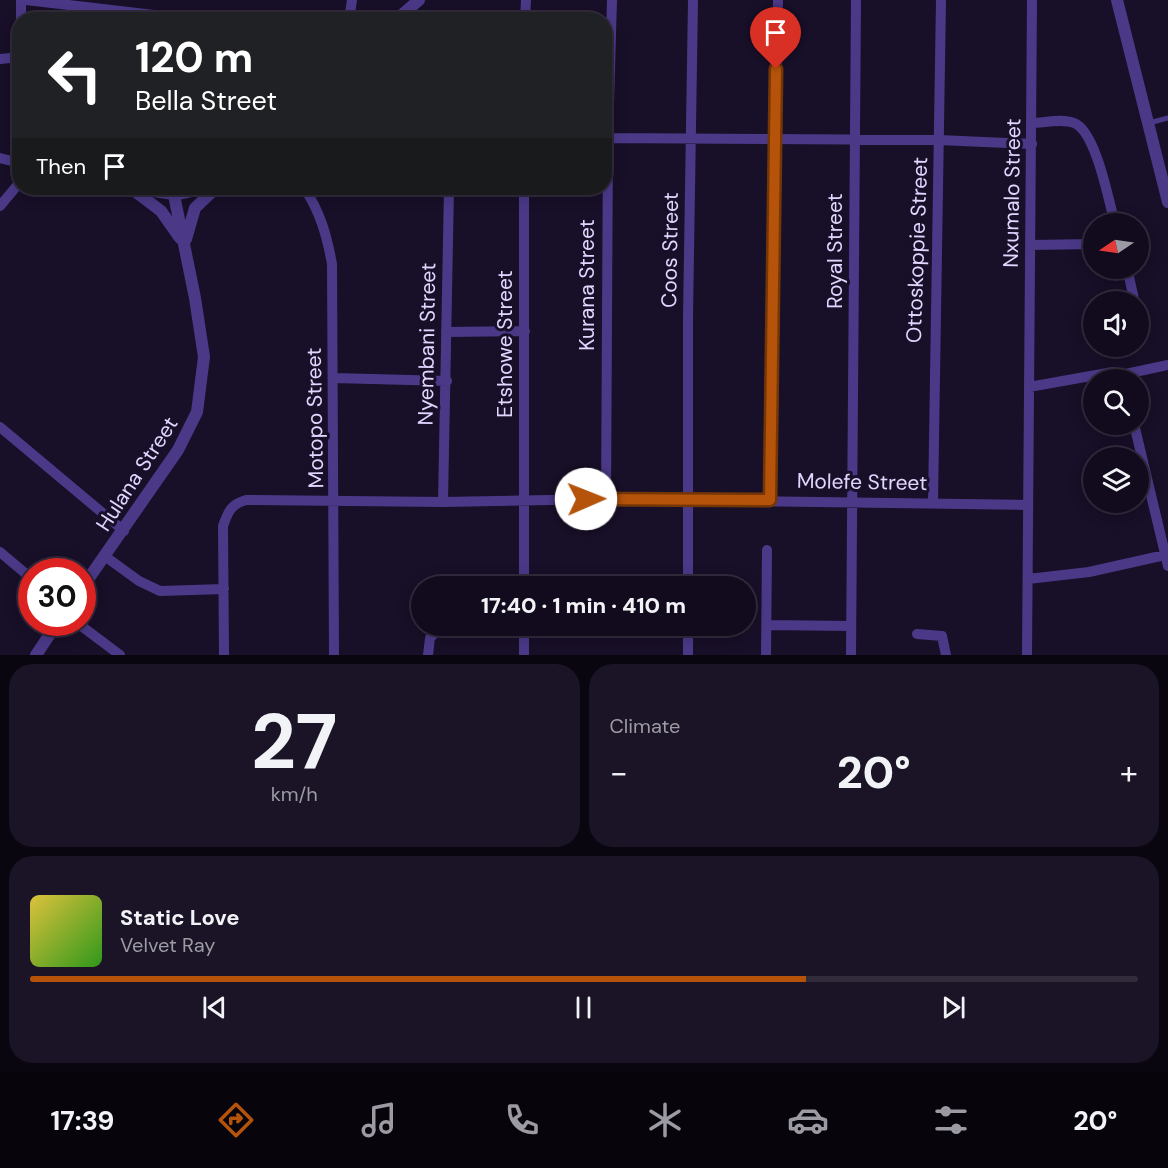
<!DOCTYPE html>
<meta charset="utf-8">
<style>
:root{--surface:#120b1e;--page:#1b1427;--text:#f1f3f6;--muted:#9c9ba4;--line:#312b3c;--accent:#b45309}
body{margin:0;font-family:"DM Sans",sans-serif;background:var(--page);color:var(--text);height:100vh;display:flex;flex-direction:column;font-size:22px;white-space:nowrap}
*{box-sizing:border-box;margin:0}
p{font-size:20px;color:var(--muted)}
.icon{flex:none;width:33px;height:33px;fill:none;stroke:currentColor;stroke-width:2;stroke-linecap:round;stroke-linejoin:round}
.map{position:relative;height:655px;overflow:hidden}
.details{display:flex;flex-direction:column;gap:9px;padding:9px;background:#0a0610;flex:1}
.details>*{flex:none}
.guide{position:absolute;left:12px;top:12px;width:600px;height:183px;border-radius:24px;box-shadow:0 3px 15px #0003,0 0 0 2px var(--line);background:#202124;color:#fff;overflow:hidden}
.needle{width:39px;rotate:257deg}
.fabs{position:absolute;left:1083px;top:213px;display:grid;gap:12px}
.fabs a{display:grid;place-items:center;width:66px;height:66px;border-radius:50%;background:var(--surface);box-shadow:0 3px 15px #0003,0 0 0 2px var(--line);font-size:30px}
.speed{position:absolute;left:18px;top:558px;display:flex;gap:12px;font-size:30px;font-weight:700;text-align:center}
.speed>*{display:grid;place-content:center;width:78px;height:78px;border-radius:50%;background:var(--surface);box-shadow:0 3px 15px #0003,0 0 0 2px var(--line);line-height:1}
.speed .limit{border:9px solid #d22;background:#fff;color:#111}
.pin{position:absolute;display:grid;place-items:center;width:51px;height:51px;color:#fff;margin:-62px -26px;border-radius:50% 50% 50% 0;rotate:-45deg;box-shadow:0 0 6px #0007}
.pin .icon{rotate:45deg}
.me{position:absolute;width:66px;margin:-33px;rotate:89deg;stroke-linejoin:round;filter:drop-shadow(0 0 4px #0008)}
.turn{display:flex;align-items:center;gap:21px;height:126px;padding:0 24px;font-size:27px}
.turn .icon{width:78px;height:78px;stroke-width:2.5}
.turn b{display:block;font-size:42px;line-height:51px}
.then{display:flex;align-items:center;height:57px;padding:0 24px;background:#0003;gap:12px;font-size:22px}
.big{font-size:45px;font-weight:800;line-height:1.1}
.details .tile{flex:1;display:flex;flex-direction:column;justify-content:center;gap:9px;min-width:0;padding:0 21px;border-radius:24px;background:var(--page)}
.details .dial{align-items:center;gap:0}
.dial b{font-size:78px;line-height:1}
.song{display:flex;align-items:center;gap:18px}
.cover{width:72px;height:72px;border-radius:9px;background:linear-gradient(135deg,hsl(50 70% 55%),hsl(110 70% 35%))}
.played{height:6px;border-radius:3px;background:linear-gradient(90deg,var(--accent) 70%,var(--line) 70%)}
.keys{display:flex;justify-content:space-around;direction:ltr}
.heat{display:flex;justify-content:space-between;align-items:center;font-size:33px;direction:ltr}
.details .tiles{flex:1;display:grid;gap:9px;grid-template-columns:1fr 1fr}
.tile:last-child{grid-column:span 2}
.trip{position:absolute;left:411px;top:576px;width:345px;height:60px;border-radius:30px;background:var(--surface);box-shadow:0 3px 15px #0003,0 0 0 2px var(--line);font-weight:800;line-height:60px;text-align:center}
.tab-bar{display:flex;height:96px;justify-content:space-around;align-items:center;background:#07040c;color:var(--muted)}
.tab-bar .icon{width:42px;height:42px}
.tab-bar .on{color:var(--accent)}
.tab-bar b{font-size:27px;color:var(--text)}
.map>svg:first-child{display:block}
</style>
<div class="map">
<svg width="1168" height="655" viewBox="0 0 1168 655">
<rect width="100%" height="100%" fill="#180f28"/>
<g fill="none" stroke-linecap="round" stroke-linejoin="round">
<path stroke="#4b3988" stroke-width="5" d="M1149 123 1168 118"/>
<path stroke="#4b3988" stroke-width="10" d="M21 0V20
M26 0 197 20
M349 20 352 0
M452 20V18
M525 20 526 0
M0 59 20 57
M1032 123C1044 123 1062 118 1074 123 1096 131 1109 202 1115 224
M604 138 939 140 1032 144
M0 158 20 163
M126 188 174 195
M304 188C320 211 327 236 332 264L334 655
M0 206 20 182
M1030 245 1094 244
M1127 268 1134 299
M446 332 525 331
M1121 375 1168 365
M334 378 447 381
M1029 387 1113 372 1119 373 1123 380
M1134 424 1168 566
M0 427 124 531
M606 499 608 138 612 0
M769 500 778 0
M443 502 449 188
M933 502 941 0
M0 552 32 579
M106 557 139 581 160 591 224 589
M1028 579 1089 572 1165 555
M524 586V188
M688 586V317L693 0
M76 622 120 655
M767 625 851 626
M524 626V655
M917 634 942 636 946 655
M224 655 223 526C228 512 231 504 246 500L443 502 606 499 1028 505
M428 655 430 638 436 632 523 629
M688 655V626
M766 655 767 550
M851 655 856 0
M1027 655 1032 0"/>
<path stroke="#4b3988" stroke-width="12" d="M1117 0 1168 202
M396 20 419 0
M132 189 161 211 180 238
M186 239 195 208 216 188
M82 588 178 450 197 412 204 357 195 298 174 195 206 188
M36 655 58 622"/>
</g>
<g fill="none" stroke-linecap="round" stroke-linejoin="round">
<defs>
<path id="route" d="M586 499 770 500 776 69"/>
</defs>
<use href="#route" stroke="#753606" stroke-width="15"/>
<use href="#route" stroke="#b45309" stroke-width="10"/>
</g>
<g text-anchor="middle" stroke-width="6" stroke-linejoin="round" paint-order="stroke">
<g font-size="21" fill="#e2d6ff" stroke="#180f28">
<text transform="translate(1012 193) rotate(-89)" y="7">Nxumalo Street</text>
<text transform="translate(670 250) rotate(-89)" y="7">Coos Street</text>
<text transform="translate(917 250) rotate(-88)" y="7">Ottoskoppie Street</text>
<text transform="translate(835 251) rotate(-90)" y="7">Royal Street</text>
<text transform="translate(587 285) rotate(-90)" y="7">Kurana Street</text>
<text transform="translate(427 344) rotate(-89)" y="7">Nyembani Street</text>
<text transform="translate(505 344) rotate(-90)" y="7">Etshowe Street</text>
<text transform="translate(315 418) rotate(-91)" y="7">Motopo Street</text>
<text transform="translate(137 474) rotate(-57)" y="7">Hulana Street</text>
<text transform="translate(862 482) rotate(1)" y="7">Molefe Street</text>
</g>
</g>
</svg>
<div class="fabs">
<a><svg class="needle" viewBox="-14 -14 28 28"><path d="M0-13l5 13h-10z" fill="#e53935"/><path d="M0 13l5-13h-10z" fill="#9c9ba4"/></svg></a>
<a><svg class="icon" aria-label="sound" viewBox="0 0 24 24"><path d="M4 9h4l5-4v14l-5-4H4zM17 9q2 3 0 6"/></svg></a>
<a><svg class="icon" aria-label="search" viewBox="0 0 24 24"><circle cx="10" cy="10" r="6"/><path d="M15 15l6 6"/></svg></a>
<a><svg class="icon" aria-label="layers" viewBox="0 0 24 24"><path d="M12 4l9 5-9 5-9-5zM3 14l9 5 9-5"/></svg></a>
</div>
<div class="speed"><div class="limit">30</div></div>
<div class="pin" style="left:776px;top:69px;background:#d93025"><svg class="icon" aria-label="arrive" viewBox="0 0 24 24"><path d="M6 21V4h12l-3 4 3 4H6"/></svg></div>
<svg class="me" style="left:586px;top:499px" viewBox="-20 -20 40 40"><circle r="19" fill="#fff"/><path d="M0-13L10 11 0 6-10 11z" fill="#b45309"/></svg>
<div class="trip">17:40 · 1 min · 410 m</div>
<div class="guide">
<div class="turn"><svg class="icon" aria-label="left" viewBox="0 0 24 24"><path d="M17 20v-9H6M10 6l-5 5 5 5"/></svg><div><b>120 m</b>Bella Street</div></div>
<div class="then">Then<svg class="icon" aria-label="arrive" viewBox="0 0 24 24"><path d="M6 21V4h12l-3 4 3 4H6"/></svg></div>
</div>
</div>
<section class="details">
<div class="tiles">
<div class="tile dial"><b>27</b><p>km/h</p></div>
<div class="tile"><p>Climate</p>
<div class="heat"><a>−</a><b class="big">20°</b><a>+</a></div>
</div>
<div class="tile">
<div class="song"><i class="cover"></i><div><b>Static Love</b><p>Velvet Ray</p></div></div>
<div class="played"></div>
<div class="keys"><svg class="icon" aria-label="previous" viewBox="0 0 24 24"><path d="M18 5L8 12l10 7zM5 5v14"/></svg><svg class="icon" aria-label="pause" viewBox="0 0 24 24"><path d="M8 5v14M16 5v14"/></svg><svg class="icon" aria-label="next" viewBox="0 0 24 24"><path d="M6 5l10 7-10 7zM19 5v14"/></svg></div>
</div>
</div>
</section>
<nav class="tab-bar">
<b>17:39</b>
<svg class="icon on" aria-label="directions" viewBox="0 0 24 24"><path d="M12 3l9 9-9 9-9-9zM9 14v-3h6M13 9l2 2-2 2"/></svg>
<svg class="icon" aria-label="music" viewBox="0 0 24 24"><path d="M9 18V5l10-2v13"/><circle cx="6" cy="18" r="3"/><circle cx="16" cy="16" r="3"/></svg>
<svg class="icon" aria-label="phone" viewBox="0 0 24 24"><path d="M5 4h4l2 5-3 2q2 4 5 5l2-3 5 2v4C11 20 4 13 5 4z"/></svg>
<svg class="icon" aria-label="climate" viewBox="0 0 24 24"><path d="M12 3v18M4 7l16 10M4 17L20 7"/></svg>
<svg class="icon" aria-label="car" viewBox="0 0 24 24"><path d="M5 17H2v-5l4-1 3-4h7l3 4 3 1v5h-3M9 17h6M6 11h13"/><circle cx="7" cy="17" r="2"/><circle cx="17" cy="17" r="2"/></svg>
<svg class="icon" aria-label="filters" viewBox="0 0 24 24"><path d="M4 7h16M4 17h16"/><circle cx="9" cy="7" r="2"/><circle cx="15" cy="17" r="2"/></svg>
<b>20°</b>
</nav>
